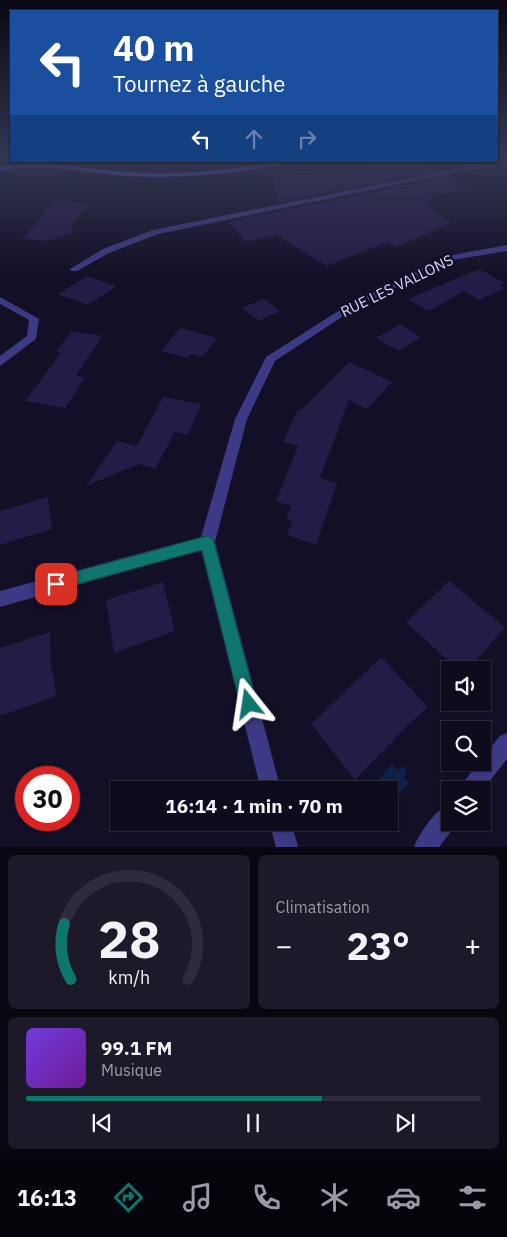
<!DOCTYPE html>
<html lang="fr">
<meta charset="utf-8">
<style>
:root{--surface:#0e0b1c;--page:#1c1929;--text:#f1f3f6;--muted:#9b9ba3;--line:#2e2b3b;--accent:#0f766e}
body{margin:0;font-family:"IBM Plex Sans",sans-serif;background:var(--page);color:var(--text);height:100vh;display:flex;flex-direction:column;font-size:19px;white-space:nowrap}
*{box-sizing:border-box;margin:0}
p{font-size:16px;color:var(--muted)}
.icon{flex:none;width:28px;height:28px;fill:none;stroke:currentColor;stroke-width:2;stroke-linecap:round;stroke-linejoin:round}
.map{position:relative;height:847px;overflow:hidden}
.panel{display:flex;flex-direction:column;gap:8px;padding:8px;background:#08060f;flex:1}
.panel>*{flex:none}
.guide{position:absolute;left:10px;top:10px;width:488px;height:152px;border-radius:0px;box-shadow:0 1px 4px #0004,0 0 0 1px var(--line);background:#1a4fa0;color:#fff;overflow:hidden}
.controls{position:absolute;left:441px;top:661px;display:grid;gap:10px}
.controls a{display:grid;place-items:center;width:50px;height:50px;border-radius:0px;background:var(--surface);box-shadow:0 1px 4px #0004,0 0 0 1px var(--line);font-size:25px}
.speed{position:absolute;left:15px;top:766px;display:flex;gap:10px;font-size:25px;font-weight:700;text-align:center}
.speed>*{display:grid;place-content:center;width:65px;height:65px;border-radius:50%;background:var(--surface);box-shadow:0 1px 4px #0004,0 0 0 1px var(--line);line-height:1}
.speed .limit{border:8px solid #d22;background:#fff;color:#111}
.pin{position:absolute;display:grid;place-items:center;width:42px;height:42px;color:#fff;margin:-21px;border-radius:10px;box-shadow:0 2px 8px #0006}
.me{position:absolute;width:55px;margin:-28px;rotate:345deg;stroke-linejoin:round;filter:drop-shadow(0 0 4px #0008)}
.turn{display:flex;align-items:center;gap:18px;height:105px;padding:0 20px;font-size:22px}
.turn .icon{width:65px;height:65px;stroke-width:2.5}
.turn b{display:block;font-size:35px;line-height:42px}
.lanes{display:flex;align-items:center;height:48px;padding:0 20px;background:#0003;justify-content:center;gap:25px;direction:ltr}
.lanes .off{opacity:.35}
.big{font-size:38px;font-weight:800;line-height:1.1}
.panel .tile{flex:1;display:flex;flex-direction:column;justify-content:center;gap:8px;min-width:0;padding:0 18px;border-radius:8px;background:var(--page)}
.panel .dial{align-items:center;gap:0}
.dial svg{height:130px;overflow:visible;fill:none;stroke:var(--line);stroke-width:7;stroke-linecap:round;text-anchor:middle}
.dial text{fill:var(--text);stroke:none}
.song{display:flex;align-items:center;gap:15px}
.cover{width:60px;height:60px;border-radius:8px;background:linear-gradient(135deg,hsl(260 70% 55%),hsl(280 70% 35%))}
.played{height:5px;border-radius:2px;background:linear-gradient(90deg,var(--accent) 65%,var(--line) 65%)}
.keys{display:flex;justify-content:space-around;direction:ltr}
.heat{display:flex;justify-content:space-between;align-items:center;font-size:28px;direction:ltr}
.panel .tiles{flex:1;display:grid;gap:8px;grid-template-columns:1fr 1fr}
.tile:last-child{grid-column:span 2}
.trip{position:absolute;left:110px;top:781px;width:288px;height:50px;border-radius:0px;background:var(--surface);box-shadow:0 1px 4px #0004,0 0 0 1px var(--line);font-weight:800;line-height:50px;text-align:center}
.tab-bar{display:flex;height:80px;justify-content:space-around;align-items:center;background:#06040b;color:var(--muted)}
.tab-bar .icon{width:35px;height:35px}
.tab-bar .on{color:var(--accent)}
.tab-bar b{font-size:22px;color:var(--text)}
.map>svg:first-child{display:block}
</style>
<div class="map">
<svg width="507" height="847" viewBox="0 0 507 847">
<rect width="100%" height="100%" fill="#130f26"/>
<path fill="#0c2248" d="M392 764 397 770 404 767 407 768 404 777 409 783 389 805V790H369Z"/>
<path fill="#241b47" d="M378 161H424L439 170 279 203 273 179Z
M448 176 472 190 425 195 434 200 423 202 451 223 396 247 387 242 327 266 276 235 246 242 228 222Z
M60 200 89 205 71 224 74 232 48 241 23 239 54 201Z
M479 269 505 283 500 286 505 288 479 300 464 291 429 311 408 299Z
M87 276 116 286 88 305 58 294Z
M264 299 280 311 258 321 242 308Z
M400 324 421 337 399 351 376 338Z
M180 328 217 338 202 357 191 354 188 358 161 351Z
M71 331 102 336 76 375 85 378 65 408 25 401 61 353 56 352Z
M349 362 392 382 367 409 349 400 320 478 337 483 316 545 287 535 292 521 286 519 291 506 276 501 298 446 283 442 298 409 301 410Z
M163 397 201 404 188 435 175 432 155 469 139 464 86 486 117 441 137 446Z
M48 497 52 529 0 545V511Z
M449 581 505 627 468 670H458L406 622Z
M163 582 175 631 114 653 106 600Z
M50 632 51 671H53L56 696 0 716V648Z
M381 657 428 707 409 724 355 780 311 724Z"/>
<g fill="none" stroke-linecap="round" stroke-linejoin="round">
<path fill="#3d3a85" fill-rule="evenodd" d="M507 733V759L482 791 460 790 463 783 479 762H482V758L500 736Z
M450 804V822H458L439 847H414C420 832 435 810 450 804Z"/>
<path fill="#3d3a85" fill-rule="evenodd" d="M507 161V165L468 170 158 234 109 253 77 271H71L70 269 103 249 153 230 468 166Z
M507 245V251L452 260 357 307 275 361 247 419 215 542 281 790H261L201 550 0 607V591L201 537 235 419 266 357 351 303 447 256Z
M0 297 39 319 36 339 0 366V356L27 336 29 320 0 304Z
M269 822H291L298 847H276Z"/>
<path fill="#6f6bff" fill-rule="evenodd" d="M276 161H290C277 168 257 169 242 171 204 176 166 178 128 176 85 173 43 162 0 171V167C44 158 86 170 130 172 179 175 228 171 276 161Z"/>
</g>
<linearGradient id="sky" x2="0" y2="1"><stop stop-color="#0a0815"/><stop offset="0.57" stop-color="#333752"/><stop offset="1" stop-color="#333752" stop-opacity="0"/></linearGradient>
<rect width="507" height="277" fill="url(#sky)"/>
<path fill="#0f766e" stroke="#0a4d48" d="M207 536 212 538 214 542 257 704 255 710 249 712 243 710 240 704 202 550 56 590 51 588 49 584 51 579 56 577Z"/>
<g text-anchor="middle" stroke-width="5" stroke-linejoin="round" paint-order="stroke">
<g font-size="15" fill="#d9d4ff" stroke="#130f26">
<text transform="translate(397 286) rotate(-26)" y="5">RUE LES VALLONS</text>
</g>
</g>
</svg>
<div class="controls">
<a><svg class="icon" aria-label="sound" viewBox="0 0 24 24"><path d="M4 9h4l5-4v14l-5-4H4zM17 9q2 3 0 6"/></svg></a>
<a><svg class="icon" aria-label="search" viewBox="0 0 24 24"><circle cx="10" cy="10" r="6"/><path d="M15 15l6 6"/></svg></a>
<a><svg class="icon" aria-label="layers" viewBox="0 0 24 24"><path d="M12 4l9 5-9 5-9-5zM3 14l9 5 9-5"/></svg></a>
</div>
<div class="speed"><div class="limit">30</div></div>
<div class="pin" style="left:56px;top:584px;background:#d93025"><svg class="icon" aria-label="arrive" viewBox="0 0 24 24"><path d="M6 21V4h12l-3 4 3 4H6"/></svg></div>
<svg class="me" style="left:249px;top:704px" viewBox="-20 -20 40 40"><path d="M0-17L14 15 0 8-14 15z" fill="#0f766e" stroke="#fff" stroke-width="4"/></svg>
<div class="trip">16:14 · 1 min · 70 m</div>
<div class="guide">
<div class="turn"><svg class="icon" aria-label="left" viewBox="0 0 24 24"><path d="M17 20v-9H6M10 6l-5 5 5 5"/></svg><div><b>40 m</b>Tournez à gauche</div></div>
<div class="lanes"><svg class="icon" aria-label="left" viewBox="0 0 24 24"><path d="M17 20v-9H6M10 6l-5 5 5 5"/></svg><svg class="icon off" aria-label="ahead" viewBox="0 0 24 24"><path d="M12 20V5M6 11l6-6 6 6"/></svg><svg class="icon off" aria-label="right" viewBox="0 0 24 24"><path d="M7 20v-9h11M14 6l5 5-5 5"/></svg></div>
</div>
</div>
<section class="panel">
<div class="tiles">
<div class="tile dial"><svg viewBox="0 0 100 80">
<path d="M14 69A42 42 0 1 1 86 69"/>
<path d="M14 69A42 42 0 0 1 10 35" stroke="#0f766e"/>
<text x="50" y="56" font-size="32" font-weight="700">28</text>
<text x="50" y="72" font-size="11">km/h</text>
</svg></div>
<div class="tile"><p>Climatisation</p>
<div class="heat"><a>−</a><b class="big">23°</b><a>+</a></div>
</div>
<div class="tile">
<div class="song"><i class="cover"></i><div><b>99.1 FM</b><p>Musique</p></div></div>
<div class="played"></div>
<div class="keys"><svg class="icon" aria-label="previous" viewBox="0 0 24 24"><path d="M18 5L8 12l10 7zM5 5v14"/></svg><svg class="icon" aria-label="pause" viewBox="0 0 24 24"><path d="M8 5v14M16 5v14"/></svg><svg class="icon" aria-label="next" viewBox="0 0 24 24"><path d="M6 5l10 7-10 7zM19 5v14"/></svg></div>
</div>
</div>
</section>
<nav class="tab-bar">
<b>16:13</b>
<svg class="icon on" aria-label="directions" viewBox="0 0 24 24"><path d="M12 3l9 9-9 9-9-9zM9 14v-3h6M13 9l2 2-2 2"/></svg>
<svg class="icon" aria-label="music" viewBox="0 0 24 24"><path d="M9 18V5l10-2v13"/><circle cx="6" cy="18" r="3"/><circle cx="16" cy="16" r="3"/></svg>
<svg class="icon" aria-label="phone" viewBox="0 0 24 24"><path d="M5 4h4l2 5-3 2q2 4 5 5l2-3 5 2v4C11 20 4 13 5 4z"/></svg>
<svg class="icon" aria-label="climate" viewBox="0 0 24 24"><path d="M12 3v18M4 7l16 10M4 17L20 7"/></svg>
<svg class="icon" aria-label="car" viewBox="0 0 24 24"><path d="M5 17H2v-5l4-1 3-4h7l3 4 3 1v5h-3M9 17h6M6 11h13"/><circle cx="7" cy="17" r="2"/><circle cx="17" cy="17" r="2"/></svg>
<svg class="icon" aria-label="filters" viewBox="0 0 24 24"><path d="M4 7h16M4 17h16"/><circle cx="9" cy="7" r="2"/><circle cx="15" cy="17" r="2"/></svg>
</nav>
